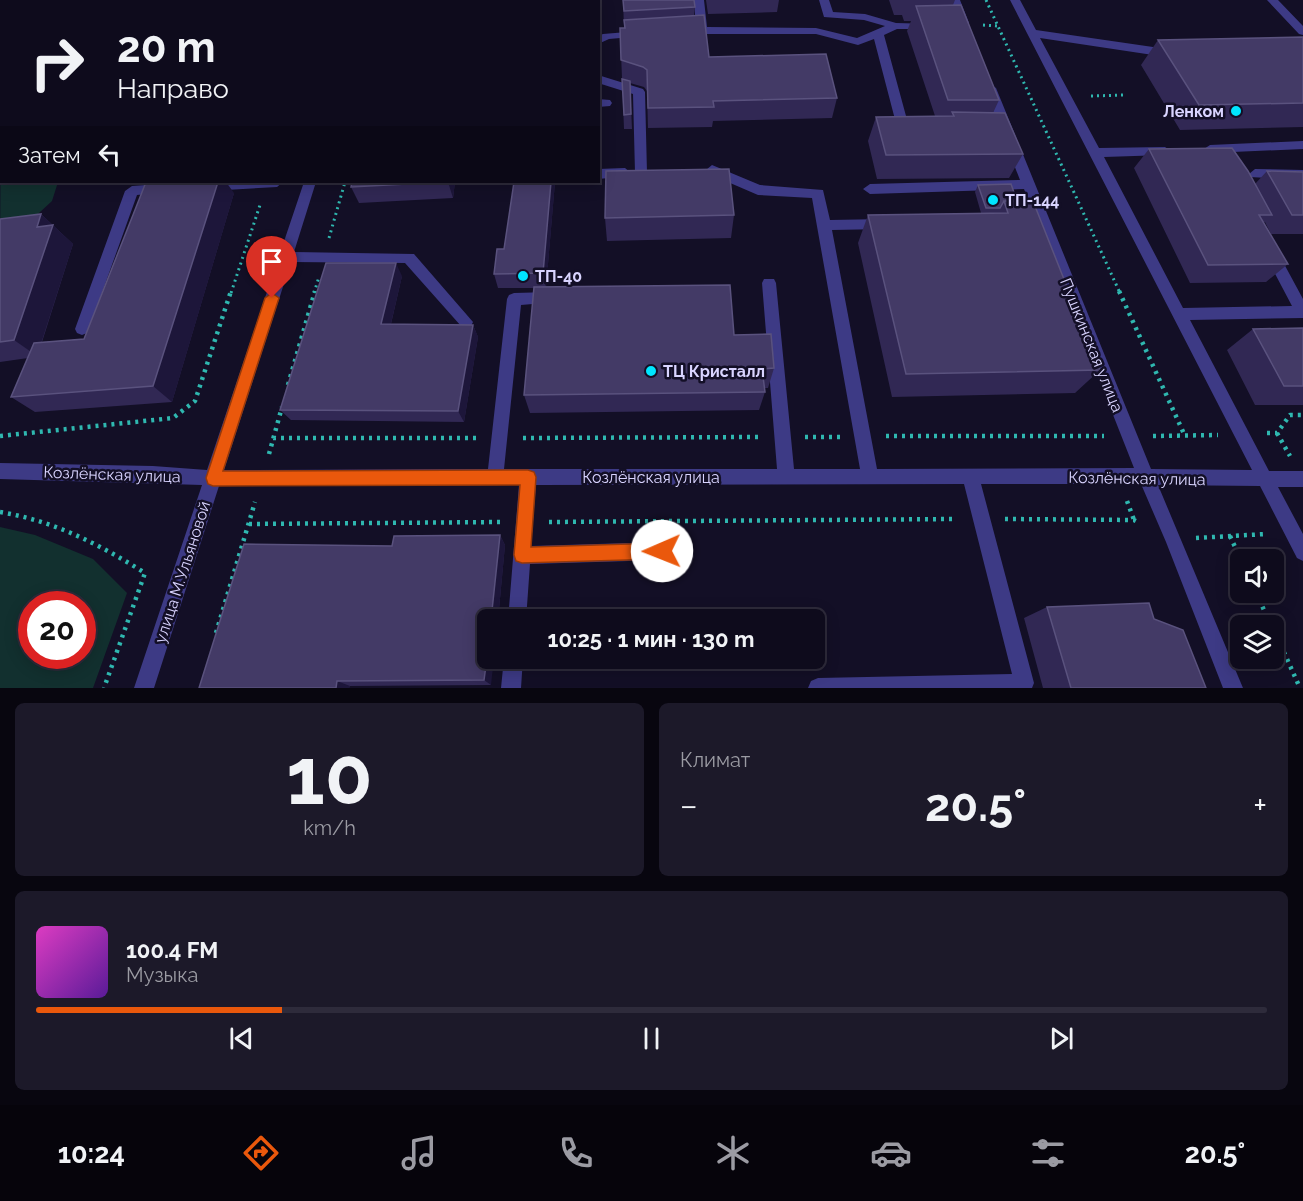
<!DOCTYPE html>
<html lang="ru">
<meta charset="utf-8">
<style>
:root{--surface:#0e0b1c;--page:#1c1929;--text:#f1f3f6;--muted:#9b9ba3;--line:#2e2b3b;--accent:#ea580c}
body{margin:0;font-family:Raleway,sans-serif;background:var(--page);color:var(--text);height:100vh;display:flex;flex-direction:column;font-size:22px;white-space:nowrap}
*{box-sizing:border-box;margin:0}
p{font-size:20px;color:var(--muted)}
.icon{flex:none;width:33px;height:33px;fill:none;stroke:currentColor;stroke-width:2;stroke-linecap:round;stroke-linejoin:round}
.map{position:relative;height:688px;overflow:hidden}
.drawer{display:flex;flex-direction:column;gap:15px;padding:15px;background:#08060f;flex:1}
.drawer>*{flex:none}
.banner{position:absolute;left:0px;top:0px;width:600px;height:183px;box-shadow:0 3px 15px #0003,0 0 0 2px var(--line);background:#0e0b1c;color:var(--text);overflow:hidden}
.buttons{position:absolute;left:1230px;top:549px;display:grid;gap:12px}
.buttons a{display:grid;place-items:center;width:54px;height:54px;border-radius:9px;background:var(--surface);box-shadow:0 3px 15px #0003,0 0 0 2px var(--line);font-size:30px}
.speed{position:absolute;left:18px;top:591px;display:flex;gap:12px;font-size:30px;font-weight:700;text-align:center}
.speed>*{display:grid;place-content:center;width:78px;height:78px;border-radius:50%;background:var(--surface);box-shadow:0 3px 15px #0003,0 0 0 2px var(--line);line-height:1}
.speed .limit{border:9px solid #d22;background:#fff;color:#111}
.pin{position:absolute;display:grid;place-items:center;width:51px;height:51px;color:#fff;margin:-62px -26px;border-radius:50% 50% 50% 0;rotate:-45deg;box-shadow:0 0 6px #0007}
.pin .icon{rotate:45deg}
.me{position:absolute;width:66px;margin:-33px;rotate:269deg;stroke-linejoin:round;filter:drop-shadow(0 0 4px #0008)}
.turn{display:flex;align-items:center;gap:21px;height:126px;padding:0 18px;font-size:27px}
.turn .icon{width:78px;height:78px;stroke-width:2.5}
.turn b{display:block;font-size:42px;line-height:51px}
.then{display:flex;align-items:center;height:57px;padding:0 18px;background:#0003;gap:12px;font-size:22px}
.big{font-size:45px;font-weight:700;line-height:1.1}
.drawer .widget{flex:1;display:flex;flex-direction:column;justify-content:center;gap:9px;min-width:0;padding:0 21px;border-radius:9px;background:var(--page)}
.drawer .dial{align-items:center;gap:0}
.dial b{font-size:78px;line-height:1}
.song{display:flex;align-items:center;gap:18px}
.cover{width:72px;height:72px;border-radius:9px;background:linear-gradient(135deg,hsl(310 70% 55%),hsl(270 70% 35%))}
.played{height:6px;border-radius:3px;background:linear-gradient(90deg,var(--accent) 20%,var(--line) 20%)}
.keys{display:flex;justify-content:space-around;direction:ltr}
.heat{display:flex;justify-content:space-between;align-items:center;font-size:33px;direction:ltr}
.drawer .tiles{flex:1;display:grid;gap:15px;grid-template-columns:1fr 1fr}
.widget:last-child{grid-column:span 2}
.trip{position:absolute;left:477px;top:609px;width:348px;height:60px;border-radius:9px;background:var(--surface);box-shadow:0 3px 15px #0003,0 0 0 2px var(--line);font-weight:700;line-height:60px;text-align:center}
.menu{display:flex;height:96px;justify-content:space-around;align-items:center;background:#06040b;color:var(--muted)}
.menu .icon{width:42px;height:42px}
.menu .selected{color:var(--accent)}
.menu b{font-size:27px;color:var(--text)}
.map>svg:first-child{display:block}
</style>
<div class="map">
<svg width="1303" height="688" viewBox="0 0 1303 688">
<rect width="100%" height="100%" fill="#130f26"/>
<path fill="#12302f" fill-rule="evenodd" d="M1 75 2 182H58L52 201 14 236 0 274Z
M0 527 35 535 93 559 127 593 93 688H0ZM82 604V656H32V604Z"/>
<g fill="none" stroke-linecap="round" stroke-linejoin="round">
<path fill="#0c2248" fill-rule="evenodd" d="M43 0H83L42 2Z
M2 100V134L0 135V101Z"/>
<path stroke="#2fb8b0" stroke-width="3" stroke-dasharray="2 4" stroke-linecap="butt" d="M986 0 1120 293
M983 25 997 26
M1091 96 1125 95
M329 238 345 182
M231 293 260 205
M314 293 319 277"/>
<path stroke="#2fb8b0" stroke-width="4.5" stroke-dasharray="3 5" stroke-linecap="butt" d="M1119 291 1185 436
M288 385 315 291
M1267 433H1277L1290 415H1303
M1277 433 1290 456
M0 436 173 418 195 401 231 291
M886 436H1104
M1153 436 1218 435
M805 437H840
M273 438H477
M523 438 759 437
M269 454 282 407
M1127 501 1134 520
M0 512C54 521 99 544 145 573L104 688
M1005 519 1134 520 1138 522
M549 522 956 519
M249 524 500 522
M1230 536 1241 560
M1196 538 1266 534
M1256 592 1271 626
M1274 630 1300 688
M216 633 255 502"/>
<path fill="#3d3a85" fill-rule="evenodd" d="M359 0H369V2H359Z
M694 0H704L707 27 816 28 857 38 885 26 864 20 824 17 819 0H829L833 12 865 14 896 23 933 24V28L929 29H897L884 35 909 127 914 128V134L904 135 898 131 874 39 858 45 816 34H696L691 31 696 28Z
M950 0H960L969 23 968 25H960Z
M1010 0H1020L1036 30 1153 47H1169L1175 51 1169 55H1153L1040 38 1099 148 1165 147 1171 151 1165 155 1104 157 1183 308 1292 306 1264 253 1271 248 1276 249 1303 299V318L1190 320 1269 471H1303V487H1278L1303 534V561L1297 558 1260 486 1158 485 1243 688H1223L1166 542 1141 484H981L1034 683 1032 688H808L811 681 818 678 1012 674 964 484 536 485 531 546 662 542 668 545 671 551 668 557 662 560 530 564 526 620H508L519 485 219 486 154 688H134L202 485 0 479V463L153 466 207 470 304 182H316L294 252 414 254 473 322 471 326H461L405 263 291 262 224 470 488 469 507 299 509 295 514 293 551 292 556 294 558 298 556 302 521 305 504 469H777L762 283 764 279H774L776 283 794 469H860L812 198 758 195 707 173 706 170 712 165 760 185 823 190 830 220 884 219 891 224 884 229 832 230 877 469 1134 468 1024 189 870 194 863 189 870 184 1020 180 984 88 990 84 996 88 1151 469 1252 470Z
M1267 0H1278L1303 26V35L1299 34Z
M639 31 645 34 643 36 609 39 598 44V36L603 34Z
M598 75 643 89 645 92 647 173 646 176 641 178 635 173 633 94 598 83Z
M598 99 610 100 612 103 610 106 598 107Z
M1303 141V149L1210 153 1204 149 1210 145Z
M625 168 631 173 630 176 598 179V169Z
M1255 169 1303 170V180L1250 177 1249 174Z
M207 182H283L277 187 208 191 202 186Z
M160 184 165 186 167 189 165 192 137 195 89 329 87 333 82 335 77 333 75 329 125 191 132 186Z
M504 658H523L521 688H501Z"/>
</g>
<path fill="#312854" d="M623 0 695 7 694 15 709 57 837 98 832 118 713 121 712 127 648 128 647 91 644 87 630 83 632 129H624L620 28H624Z
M706 0H779L777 12 708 14Z
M889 0H955L953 5 999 100 993 113 1023 154 1009 178 877 179 868 141 876 117 935 116 907 31 911 21H904L902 15H894Z
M1303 37V127L1180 130 1141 65 1158 40Z
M1149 149 1255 184 1267 171 1303 172V234H1271L1265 222 1263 223 1288 264 1266 282 1190 283 1134 168Z
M352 182H455L453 198 359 203 351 187Z
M514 182H555L546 287 734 335 774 368 768 388H764L765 392 759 410 530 413 524 395 534 288H498L494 274 504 249Z
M978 185 1017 201 1100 370 1075 393 892 397 858 243 868 215 981 213 975 192Z
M234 193 172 402 35 412 11 397 28 358 0 362V219L41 214 73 244 42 342 84 339Z
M734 215 731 238 607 241 605 218Z
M402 276 391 324 473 325 478 337 464 422 291 420 280 410Z
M1303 328V405H1255L1227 350 1253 329Z
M500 535 505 545 498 620H488L491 685 350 686 349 688H199Z
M1047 607 1154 619 1206 688H1043L1024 618Z"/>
<path fill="#1d163a" d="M297 0H307L306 2H296Z
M218 182H226L234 193 172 402 153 386Z
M448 182H455L453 198Z
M551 182H555L546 288 543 273Z
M41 214 73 244 37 356 14 340 37 227Z
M396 263 402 276 388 336 381 324Z
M473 325 478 337 464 422 458 411Z
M500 535 505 545 498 620H491Z
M488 651V658H494L491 685 484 680Z
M337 681 350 686 349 688H336Z"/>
<path fill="#433a66" stroke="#5a527e" stroke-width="1.5" d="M195 0H297L296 2H194Z
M423 0H531V2H423Z
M623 0H694L695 7 624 11Z
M961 5 999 100H948L916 6Z
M704 15 709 57 826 54 837 98 713 101 714 107 648 108 647 70 643 67 621 60 620 28H625L624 20Z
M1303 37V103L1199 105 1158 40Z
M622 79 630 81 631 114 624 115Z
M952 112 1005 113 1023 154 886 155 876 117 954 116Z
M1232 148 1248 171 1272 215H1259L1288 264 1208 265 1149 149Z
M729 169 734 215 605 218 606 171Z
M1267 171 1303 172V215H1292Z
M146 182H218L153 386 11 397 34 343 84 339Z
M352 182H445L351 187Z
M514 182H551L543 273 494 274 497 249H504Z
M1011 184 1017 201H1004L1000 208H986L978 185Z
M1004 201H1033L1100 370 906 374 868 215 1008 213Z
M41 214 37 227 53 225 14 340 0 342V219Z
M326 263H396L381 324 473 325 458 411 280 410Z
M730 285 734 335 771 334 774 368 762 369 765 392 524 395 534 287Z
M1303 328V386H1284L1253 329Z
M500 535 491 620H488V651L484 680 337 681 336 688H199L244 544 392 546 394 536Z
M1149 603 1154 619 1183 630 1206 688H1071L1047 607Z"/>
<path fill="#ea580c" stroke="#983908" stroke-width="1.5" d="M272 293 279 298 223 471 528 470 534 472 536 477 531 547 662 543 667 546 670 551 667 557 662 559 522 563 516 561 514 555 520 485 213 486 208 484 206 478 265 298Z"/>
<g fill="#00e5ff" stroke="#130f26" stroke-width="2">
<circle cx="1236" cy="111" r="6"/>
<circle cx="993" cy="200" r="6"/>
<circle cx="523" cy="276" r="6"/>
<circle cx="651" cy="371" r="6"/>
</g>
<g text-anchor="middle" stroke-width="5" stroke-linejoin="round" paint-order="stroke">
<g font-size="16" font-weight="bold" fill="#d9d4ff" stroke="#130f26" text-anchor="start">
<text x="1224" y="117" text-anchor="end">Ленком</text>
<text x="1005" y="206">ТП-144</text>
<text x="535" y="282">ТП-40</text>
<text x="663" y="377">ТЦ Кристалл</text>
</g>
<g font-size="16" fill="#d9d4ff" stroke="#130f26">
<text transform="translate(1092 345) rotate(68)" y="6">Пушкинская улица</text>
<text transform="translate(112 474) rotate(2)" y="6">Козлёнская улица</text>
<text x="651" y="483">Козлёнская улица</text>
<text transform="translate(1137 478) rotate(1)" y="6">Козлёнская улица</text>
<text transform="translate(182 572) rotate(-72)" y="6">улица М.Ульяновой</text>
</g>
</g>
</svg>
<div class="buttons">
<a><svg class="icon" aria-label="sound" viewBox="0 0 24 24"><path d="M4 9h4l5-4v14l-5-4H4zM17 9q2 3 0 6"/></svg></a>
<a><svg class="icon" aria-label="layers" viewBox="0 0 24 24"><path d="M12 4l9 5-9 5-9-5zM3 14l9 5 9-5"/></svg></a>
</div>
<div class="speed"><div class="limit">20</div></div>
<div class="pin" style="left:272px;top:298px;background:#d93025"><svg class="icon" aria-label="arrive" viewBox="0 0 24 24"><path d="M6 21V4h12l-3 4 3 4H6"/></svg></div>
<svg class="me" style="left:662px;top:551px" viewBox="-20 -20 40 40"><circle r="19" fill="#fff"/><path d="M0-13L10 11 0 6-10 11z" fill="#ea580c"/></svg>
<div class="trip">10:25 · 1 мин · 130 m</div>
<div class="banner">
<div class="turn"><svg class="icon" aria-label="right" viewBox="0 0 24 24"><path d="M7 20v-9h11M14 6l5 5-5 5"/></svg><div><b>20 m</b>Направо</div></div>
<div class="then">Затем<svg class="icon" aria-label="left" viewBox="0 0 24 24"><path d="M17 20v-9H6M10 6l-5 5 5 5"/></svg></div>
</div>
</div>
<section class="drawer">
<div class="tiles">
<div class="widget dial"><b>10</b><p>km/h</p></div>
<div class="widget"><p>Климат</p>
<div class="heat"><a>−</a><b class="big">20.5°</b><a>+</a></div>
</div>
<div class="widget">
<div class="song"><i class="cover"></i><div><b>100.4 FM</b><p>Музыка</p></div></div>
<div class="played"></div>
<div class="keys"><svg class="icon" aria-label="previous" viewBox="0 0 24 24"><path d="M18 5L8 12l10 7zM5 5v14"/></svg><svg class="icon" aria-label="pause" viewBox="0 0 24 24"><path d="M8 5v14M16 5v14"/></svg><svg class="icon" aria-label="next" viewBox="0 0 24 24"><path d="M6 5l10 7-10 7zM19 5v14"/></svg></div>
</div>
</div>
</section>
<nav class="menu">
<b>10:24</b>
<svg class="icon selected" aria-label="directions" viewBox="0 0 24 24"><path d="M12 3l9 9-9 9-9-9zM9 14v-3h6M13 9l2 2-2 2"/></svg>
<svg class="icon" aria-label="music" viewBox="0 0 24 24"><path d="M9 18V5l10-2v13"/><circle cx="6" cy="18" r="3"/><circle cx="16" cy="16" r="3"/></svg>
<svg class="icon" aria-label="phone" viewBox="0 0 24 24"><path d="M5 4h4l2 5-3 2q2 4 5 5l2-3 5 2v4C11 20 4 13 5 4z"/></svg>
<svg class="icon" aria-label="climate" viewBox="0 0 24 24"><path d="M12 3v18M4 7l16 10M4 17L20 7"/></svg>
<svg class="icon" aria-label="car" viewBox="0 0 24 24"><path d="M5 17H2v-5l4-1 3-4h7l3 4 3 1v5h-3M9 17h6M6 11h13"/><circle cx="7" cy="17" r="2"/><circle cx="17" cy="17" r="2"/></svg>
<svg class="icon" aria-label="filters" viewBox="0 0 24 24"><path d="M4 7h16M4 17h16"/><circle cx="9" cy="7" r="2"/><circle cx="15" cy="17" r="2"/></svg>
<b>20.5°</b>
</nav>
